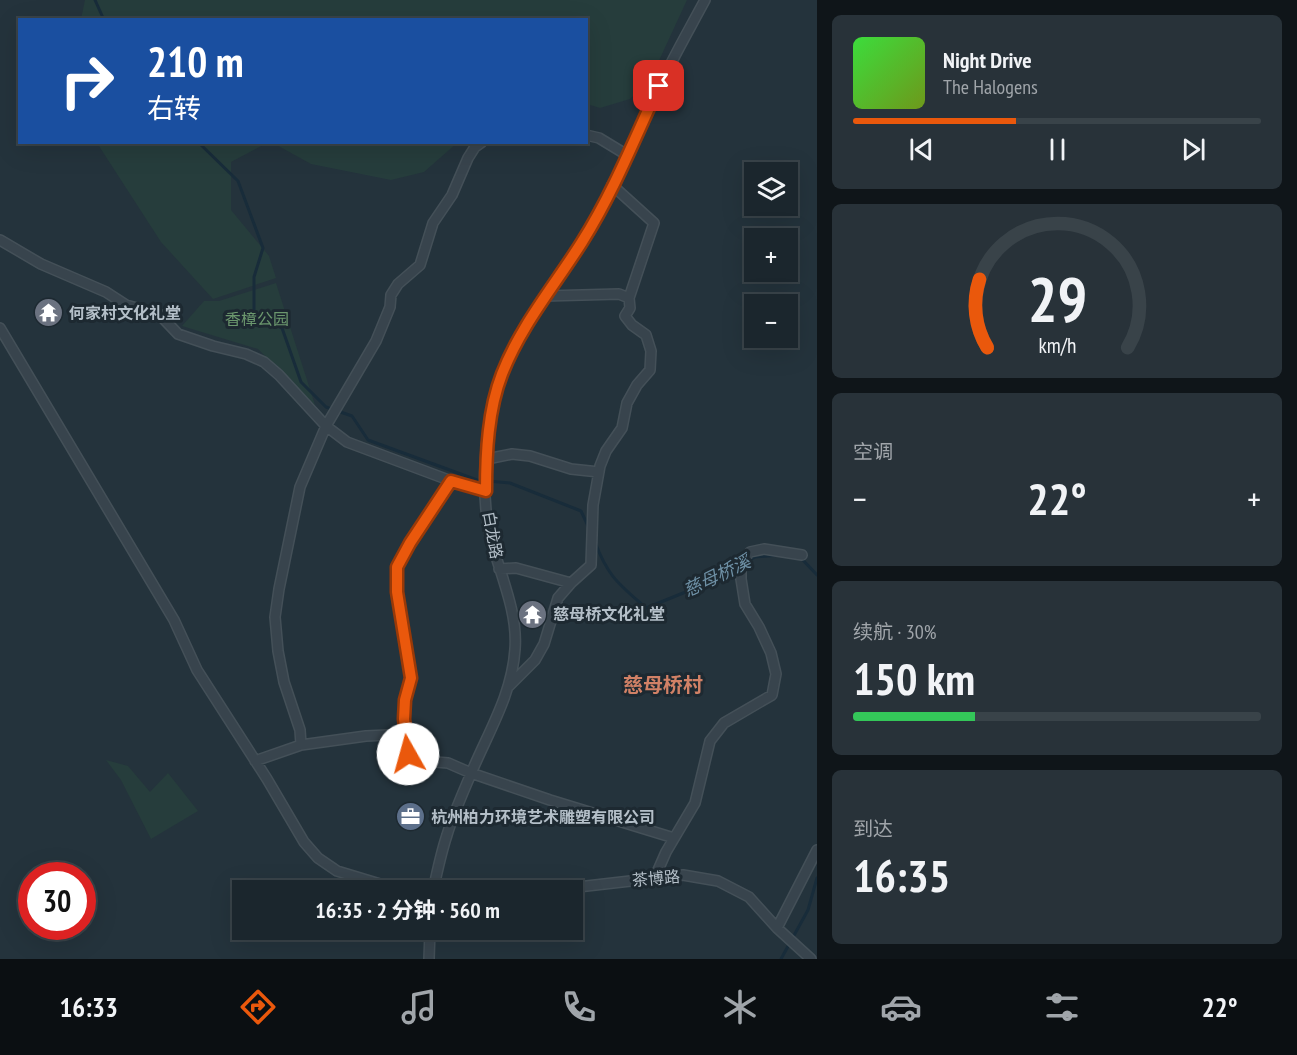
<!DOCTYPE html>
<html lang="zh">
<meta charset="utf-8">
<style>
:root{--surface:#1b262d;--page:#283239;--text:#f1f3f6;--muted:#a0a5aa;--line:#394349;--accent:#ea580c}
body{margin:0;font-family:"PT Sans Narrow","Noto Sans SC",sans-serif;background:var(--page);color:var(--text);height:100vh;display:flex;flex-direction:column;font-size:22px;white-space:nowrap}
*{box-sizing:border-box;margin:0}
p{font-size:20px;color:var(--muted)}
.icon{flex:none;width:33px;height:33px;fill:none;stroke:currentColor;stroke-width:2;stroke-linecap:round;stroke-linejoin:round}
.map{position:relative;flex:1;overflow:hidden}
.details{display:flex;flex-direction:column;gap:15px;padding:15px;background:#0f1519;width:480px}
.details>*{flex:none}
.top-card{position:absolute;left:18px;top:18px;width:570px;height:126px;border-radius:0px;box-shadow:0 6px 24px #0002,0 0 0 2px var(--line);background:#1a4fa0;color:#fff;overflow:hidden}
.buttons{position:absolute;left:744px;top:162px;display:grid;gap:12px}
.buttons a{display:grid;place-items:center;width:54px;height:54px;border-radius:0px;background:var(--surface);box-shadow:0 6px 24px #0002,0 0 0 2px var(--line);font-size:30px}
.speed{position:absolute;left:18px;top:862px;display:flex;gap:12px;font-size:30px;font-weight:700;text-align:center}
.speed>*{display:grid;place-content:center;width:78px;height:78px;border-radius:50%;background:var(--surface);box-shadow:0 6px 24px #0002,0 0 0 2px var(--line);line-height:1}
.speed .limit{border:9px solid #d22;background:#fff;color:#111}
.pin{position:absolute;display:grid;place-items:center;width:51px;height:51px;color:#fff;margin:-26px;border-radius:12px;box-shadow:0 3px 9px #0006}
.me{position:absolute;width:66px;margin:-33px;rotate:353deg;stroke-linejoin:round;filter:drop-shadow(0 0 4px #0008)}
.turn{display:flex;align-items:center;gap:21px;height:126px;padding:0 30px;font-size:27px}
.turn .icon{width:78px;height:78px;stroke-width:2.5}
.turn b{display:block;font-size:42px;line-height:51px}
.big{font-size:45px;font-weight:700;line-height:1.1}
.details .widget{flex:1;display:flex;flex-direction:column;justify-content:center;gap:9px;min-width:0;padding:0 21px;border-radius:9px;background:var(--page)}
.details .dial{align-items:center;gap:0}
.dial svg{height:156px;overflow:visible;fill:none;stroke:var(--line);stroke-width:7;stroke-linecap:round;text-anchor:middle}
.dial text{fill:var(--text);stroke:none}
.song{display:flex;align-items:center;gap:18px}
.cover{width:72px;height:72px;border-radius:9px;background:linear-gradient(135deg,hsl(120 70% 55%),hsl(80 70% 35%))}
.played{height:6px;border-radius:3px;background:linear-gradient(90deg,var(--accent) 40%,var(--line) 40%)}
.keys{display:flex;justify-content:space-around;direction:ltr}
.heat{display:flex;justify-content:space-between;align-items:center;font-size:33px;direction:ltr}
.charge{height:9px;border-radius:4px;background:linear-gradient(90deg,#34c759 30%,var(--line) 0)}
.trip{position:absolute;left:232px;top:880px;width:351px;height:60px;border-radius:0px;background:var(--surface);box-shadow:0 6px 24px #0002,0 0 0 2px var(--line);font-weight:700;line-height:60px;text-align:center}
.tab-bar{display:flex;height:96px;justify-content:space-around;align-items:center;background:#0b0f12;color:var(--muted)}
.tab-bar .icon{width:42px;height:42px}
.tab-bar .active{color:var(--accent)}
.tab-bar b{font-size:27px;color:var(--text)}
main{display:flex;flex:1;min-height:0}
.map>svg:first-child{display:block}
</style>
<main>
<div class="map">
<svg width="817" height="959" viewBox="0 0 817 959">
<rect width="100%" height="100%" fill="#24333c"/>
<path fill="#263d3c" d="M85 0H687L650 80 630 99 600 108 587 104 586 20 81 19Z
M97 143H267L231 162V210L269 256 276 278 213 299 161 242Z
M273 143H457L424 172 391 180 311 164Z
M276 283 315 405 258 349 182 326 204 301H219Z
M106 760 128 766 150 792 168 773 198 811 151 839 121 780Z"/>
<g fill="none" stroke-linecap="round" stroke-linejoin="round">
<path stroke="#182c3a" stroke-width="3" d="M95 0 104 20
M198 142 238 181 263 248 254 277V315L282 328 301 382 326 407 352 416 368 440 477 480 510 483 581 511 589 528
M595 542C608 577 619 584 646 608L703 585 740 565
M800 557 817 575
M746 562 755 557 780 555
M781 959 808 910 817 878"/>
<defs>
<path id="minor" d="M586 135 599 138 627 155
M612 185 654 223 629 298
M0 240 41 264 106 292 126 305 159 314 178 334 213 346 246 354 264 362 279 375 326 426 347 442 454 482 486 491
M0 328 174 620 197 670 267 779 304 842 318 858 337 871 390 887 419 891
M487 459 512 454 530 456 571 469 599 472
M499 569 516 568 571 583
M509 686 535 660 544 644 558 598 571 583 591 565 593 505 600 466 606 451 622 428 627 403 637 385 650 370 651 351 646 335 632 325 625 316 630 308 629 298 619 294 545 296
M301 745 300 730 284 682 278 651 275 617 279 589 300 487 326 426 376 341 390 307 391 295 398 284 420 265 433 223 452 195 468 158 475 147 482 142
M408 751 404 719 405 701 411 678 397 593V567L410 543 451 481
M255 761 301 745 366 736 388 735 401 744 408 754 423 761 448 763 471 773 550 800 674 838
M655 877 666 852 695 803 710 741 724 723 772 695 776 674 771 653 759 627 745 604 741 579V562L750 552 764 549 802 555
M433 891C437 872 441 853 447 835 453 815 462 795 470 776 487 734 512 696 515 649 518 611 499 572 490 536 481 495 484 437 495 397 510 338 551 292 582 242 612 194 634 140 658 90 672 59 689 30 705 0
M543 891 683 875 718 881 749 897 777 928 811 959
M777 928 817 850
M429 959 430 930"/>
</defs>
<use href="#minor" stroke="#445058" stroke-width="12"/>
<use href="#minor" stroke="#38444d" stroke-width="9"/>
</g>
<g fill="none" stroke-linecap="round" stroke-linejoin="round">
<defs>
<path id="route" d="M408 754 404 719 405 700 411 678 397 592V567L410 543 451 481 486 491C486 453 488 410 502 374 521 325 555 285 582 242 613 193 635 138 659 86"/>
</defs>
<use href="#route" stroke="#983908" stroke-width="15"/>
<use href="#route" stroke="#ea580c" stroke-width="10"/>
</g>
<defs>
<symbol id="temple-disc" viewBox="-11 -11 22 22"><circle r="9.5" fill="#6b7280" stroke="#1d2931"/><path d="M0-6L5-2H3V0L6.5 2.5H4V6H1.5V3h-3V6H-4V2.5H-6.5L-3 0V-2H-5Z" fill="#fff"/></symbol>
<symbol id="office-disc" viewBox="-11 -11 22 22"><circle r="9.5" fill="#5c6f8a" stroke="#1d2931"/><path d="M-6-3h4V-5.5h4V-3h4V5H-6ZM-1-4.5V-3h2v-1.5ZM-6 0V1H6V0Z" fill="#fff"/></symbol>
</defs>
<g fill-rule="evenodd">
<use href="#temple-disc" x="32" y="296" width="33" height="33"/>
<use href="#temple-disc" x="516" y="598" width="33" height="33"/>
<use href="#office-disc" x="394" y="800" width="33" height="33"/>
</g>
<g text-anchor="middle" stroke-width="6" stroke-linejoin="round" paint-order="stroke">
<g font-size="16" font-weight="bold" fill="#b4bfc8" stroke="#1d2931" text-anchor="start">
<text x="69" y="319">何家村文化礼堂</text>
<text x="553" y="620">慈母桥文化礼堂</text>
<text x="431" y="823">杭州柏力环境艺术雕塑有限公司</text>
</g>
<g font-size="16" fill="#6c986e" stroke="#1d2931">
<text x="257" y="325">香樟公园</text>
</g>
<g font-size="16" fill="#b4bfc8" stroke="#1d2931">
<text transform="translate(493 535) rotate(80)" y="6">白龙路</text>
<text transform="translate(656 878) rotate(-5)" y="6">茶博路</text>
</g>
<g font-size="18" font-style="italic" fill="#6e90a5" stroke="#1d2931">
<text transform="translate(717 576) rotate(-26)" y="6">慈母桥溪</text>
</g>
<g font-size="20" font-weight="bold" fill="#d18166" stroke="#1d2931">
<text x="663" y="692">慈母桥村</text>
</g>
</g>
</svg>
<div class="buttons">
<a><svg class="icon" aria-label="layers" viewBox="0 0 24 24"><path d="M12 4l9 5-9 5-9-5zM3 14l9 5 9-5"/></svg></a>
<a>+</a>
<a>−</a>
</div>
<div class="speed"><div class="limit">30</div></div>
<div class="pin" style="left:659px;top:86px;background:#d93025"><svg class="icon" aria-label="arrive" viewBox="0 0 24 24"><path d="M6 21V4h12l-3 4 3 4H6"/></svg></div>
<svg class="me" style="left:408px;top:754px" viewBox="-20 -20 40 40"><circle r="19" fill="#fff"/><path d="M0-13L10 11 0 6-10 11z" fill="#ea580c"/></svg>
<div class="trip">16:35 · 2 分钟 · 560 m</div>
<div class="top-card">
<div class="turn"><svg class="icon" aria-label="right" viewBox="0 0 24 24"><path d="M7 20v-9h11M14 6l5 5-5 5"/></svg><div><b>210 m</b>右转</div></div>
</div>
</div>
<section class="details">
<div class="widget">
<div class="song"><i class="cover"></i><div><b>Night Drive</b><p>The Halogens</p></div></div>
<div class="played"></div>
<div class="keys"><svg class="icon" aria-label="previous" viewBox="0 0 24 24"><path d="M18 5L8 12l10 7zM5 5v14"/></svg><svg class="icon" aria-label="pause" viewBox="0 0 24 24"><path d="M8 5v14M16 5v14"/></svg><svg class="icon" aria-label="next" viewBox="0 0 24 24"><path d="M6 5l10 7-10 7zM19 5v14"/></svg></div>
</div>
<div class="widget dial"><svg viewBox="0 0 100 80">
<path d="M14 69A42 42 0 1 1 86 69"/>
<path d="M14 69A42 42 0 0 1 10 34" stroke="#ea580c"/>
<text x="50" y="56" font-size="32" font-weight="700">29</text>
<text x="50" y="72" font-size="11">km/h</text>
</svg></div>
<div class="widget"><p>空调</p>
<div class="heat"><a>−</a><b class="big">22°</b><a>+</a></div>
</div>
<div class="widget"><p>续航 · 30%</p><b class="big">150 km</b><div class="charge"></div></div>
<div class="widget"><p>到达</p><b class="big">16:35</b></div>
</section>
</main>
<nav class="tab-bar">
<b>16:33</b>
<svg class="icon active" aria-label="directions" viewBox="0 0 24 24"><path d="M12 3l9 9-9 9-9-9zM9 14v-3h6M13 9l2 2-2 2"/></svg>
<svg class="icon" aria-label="music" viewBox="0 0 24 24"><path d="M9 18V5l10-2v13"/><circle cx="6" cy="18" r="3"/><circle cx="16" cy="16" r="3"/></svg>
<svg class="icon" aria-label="phone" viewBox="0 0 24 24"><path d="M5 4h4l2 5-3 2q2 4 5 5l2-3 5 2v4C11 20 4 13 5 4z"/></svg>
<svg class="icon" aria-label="climate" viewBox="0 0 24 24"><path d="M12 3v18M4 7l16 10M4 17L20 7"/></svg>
<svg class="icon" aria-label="car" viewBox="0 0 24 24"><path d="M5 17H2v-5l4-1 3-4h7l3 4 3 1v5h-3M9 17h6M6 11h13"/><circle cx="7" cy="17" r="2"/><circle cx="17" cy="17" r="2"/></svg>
<svg class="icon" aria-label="filters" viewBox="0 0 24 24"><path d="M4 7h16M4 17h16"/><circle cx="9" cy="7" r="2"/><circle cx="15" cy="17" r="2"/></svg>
<b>22°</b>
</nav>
